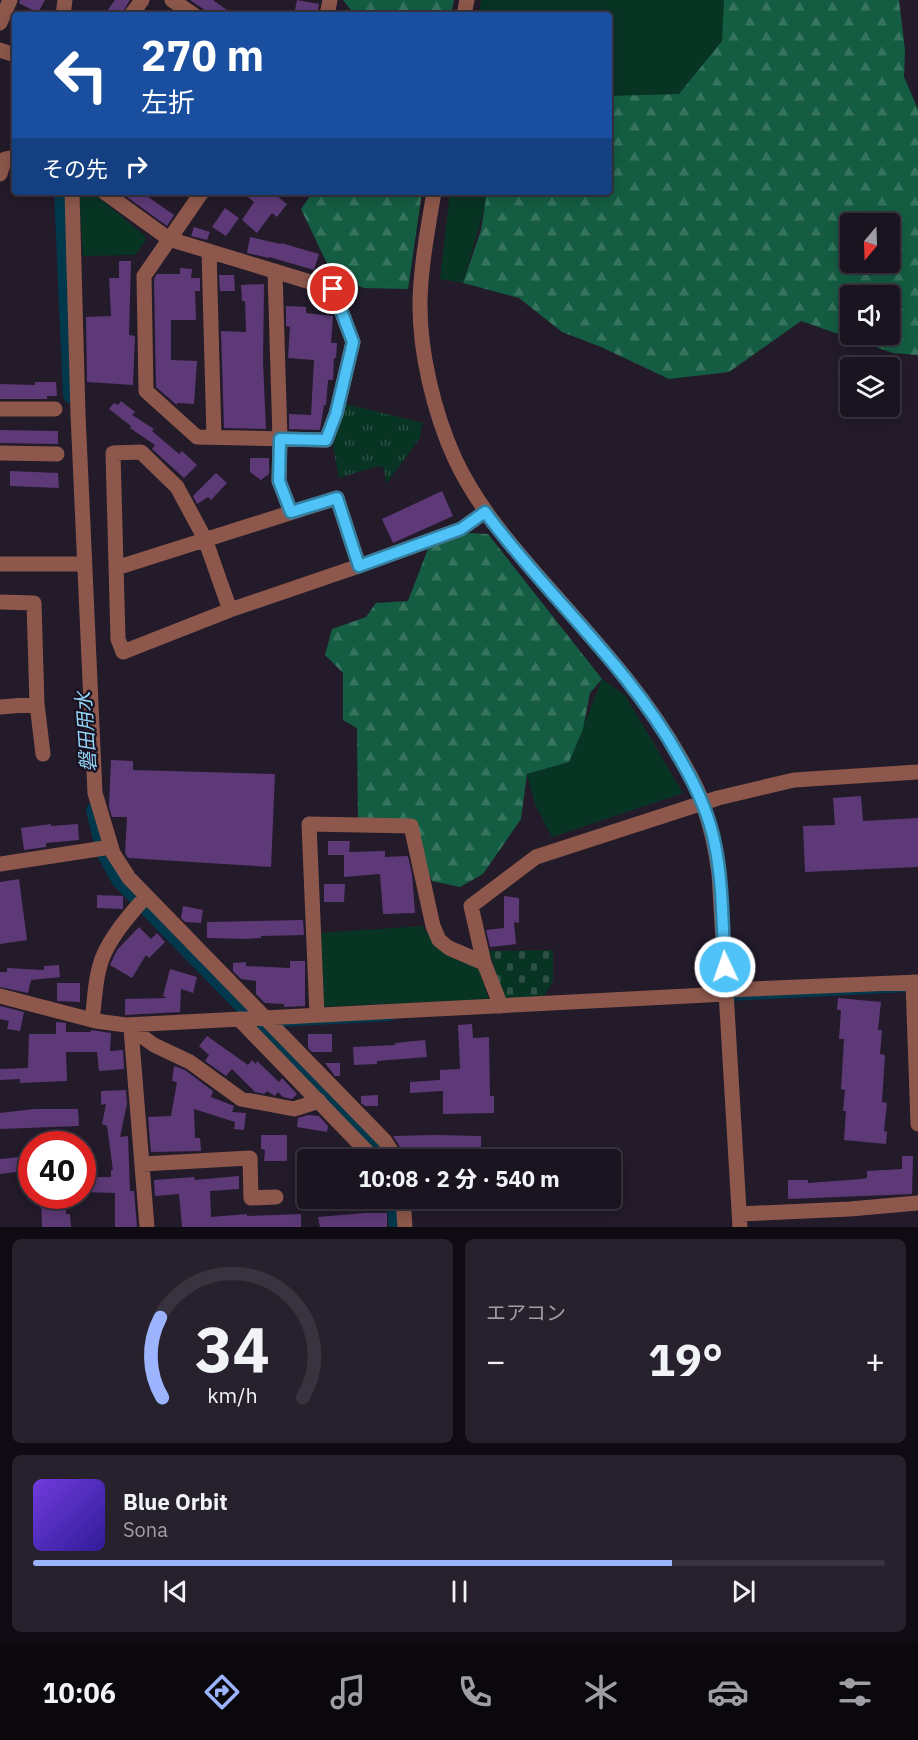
<!DOCTYPE html>
<html lang="ja">
<meta charset="utf-8">
<style>
:root{--surface:#1a1420;--page:#27212d;--text:#f1f3f6;--muted:#9f9ea5;--line:#38333e;--accent:#9cb4fd}
body{margin:0;font-family:"IBM Plex Sans","Noto Sans JP",sans-serif;background:var(--page);color:var(--text);height:100vh;display:flex;flex-direction:column;font-size:22px;white-space:nowrap}
*{box-sizing:border-box;margin:0}
p{font-size:20px;color:var(--muted)}
.icon{flex:none;width:33px;height:33px;fill:none;stroke:currentColor;stroke-width:2;stroke-linecap:round;stroke-linejoin:round}
.map{position:relative;height:1227px;overflow:hidden}
.details{display:flex;flex-direction:column;gap:12px;padding:12px;background:#0e0b12;flex:1}
.details>*{flex:none}
.top-card{position:absolute;left:12px;top:12px;width:600px;height:183px;border-radius:6px;box-shadow:0 3px 15px #0003,0 0 0 2px var(--line);background:#1a4fa0;color:#fff;overflow:hidden}
.needle{width:39px;rotate:199deg}
.tools{position:absolute;left:840px;top:213px;display:grid;gap:12px}
.tools a{display:grid;place-items:center;width:60px;height:60px;border-radius:6px;background:var(--surface);box-shadow:0 3px 15px #0003,0 0 0 2px var(--line);font-size:30px}
.speed{position:absolute;left:18px;top:1131px;display:flex;gap:12px;font-size:30px;font-weight:700;text-align:center}
.speed>*{display:grid;place-content:center;width:78px;height:78px;border-radius:50%;background:var(--surface);box-shadow:0 3px 15px #0003,0 0 0 2px var(--line);line-height:1}
.speed .limit{border:9px solid #d22;background:#fff;color:#111}
.pin{position:absolute;display:grid;place-items:center;width:51px;height:51px;color:#fff;margin:-26px;border:3px solid #fff;border-radius:50%;box-shadow:0 2px 6px #0007}
.me{position:absolute;width:66px;margin:-33px;rotate:357deg;stroke-linejoin:round;filter:drop-shadow(0 0 4px #0008)}
.turn{display:flex;align-items:center;gap:21px;height:126px;padding:0 30px;font-size:27px}
.turn .icon{width:78px;height:78px;stroke-width:2.5}
.turn b{display:block;font-size:42px;line-height:51px}
.then{display:flex;align-items:center;height:57px;padding:0 30px;background:#0003;gap:12px;font-size:22px}
.big{font-size:45px;font-weight:800;line-height:1.1}
.details .widget{flex:1;display:flex;flex-direction:column;justify-content:center;gap:9px;min-width:0;padding:0 21px;border-radius:9px;background:var(--page)}
.details .dial{align-items:center;gap:0}
.dial svg{height:156px;overflow:visible;fill:none;stroke:var(--line);stroke-width:7;stroke-linecap:round;text-anchor:middle}
.dial text{fill:var(--text);stroke:none}
.song{display:flex;align-items:center;gap:18px}
.cover{width:72px;height:72px;border-radius:9px;background:linear-gradient(135deg,hsl(260 70% 55%),hsl(250 70% 35%))}
.played{height:6px;border-radius:3px;background:linear-gradient(90deg,var(--accent) 75%,var(--line) 75%)}
.keys{display:flex;justify-content:space-around;direction:ltr}
.heat{display:flex;justify-content:space-between;align-items:center;font-size:33px;direction:ltr}
.details .tiles{flex:1;display:grid;gap:12px;grid-template-columns:1fr 1fr}
.widget:last-child{grid-column:span 2}
.trip{position:absolute;left:297px;top:1149px;width:324px;height:60px;border-radius:6px;background:var(--surface);box-shadow:0 3px 15px #0003,0 0 0 2px var(--line);font-weight:800;line-height:60px;text-align:center}
.tab-bar{display:flex;height:96px;justify-content:space-around;align-items:center;background:#0a080d;color:var(--muted)}
.tab-bar .icon{width:42px;height:42px}
.tab-bar .current{color:var(--accent)}
.tab-bar b{font-size:27px;color:var(--text)}
.map>svg:first-child{display:block}
</style>
<div class="map">
<svg width="918" height="1227" viewBox="0 0 918 1227">
<defs>
<pattern id="forest-firs" width="22" height="20" patternUnits="userSpaceOnUse" patternTransform="scale(1.5)"><rect width="22" height="20" fill="#145d42"/><path d="M5 1l3.5 6h-7zM16 11l3.5 6h-7z" fill="#36745e"/></pattern>
<pattern id="cemetery-stones" width="16" height="16" patternUnits="userSpaceOnUse" patternTransform="scale(1.5)"><rect width="16" height="16" fill="#083424"/><path d="M2 7V4a2 2 0 0 1 4 0v3zM10 15v-3a2 2 0 0 1 4 0v3z" fill="#2c5144"/></pattern>
<pattern id="park-tufts" width="24" height="20" patternUnits="userSpaceOnUse" patternTransform="scale(1.5)"><rect width="24" height="20" fill="#083424"/><path d="M3 7l-1-3M5 7V3M7 7l1-3M15 17l-1-3M17 17v-4M19 17l1-3" fill="none" stroke="#2c5144"/></pattern>
</defs>
<rect width="100%" height="100%" fill="#231a2a"/>
<path fill="#083424" d="M481 0H725L734 35 679 94 609 98V15H479Z
M79 192H92L145 236 146 240 135 255 83 256Z
M450 192H489L463 283 440 279Z
M602 679 625 695 683 793 552 837 535 805 527 774 569 762Z
M422 926 444 953 478 966 489 999 321 1007 318 933Z"/>
<path fill="url(#forest-firs)" fill-rule="evenodd" d="M343 0H454L451 15H355Z
M724 0H899L905 50 904 77 918 109V355L893 353 801 321 729 372 669 379 601 347 562 332 519 298 463 283 481 230 487 192H609V96L679 94 722 41ZM850 224H890V262H850ZM850 296H890V334H850Z
M313 192H422L408 289 364 288 333 276 301 209Z
M470 533 488 534 602 679 590 693 583 729 569 762 527 774 521 819 483 874 460 887 432 881 407 821 358 825 357 728 343 720V673L325 655 332 629 366 617 376 603 408 601 429 546Z"/>
<path fill="url(#cemetery-stones)" d="M553 950V981L543 998H503L489 951Z"/>
<path fill="url(#park-tufts)" d="M345 404 424 423 421 428 420 438 386 484 384 468 378 466 339 478 333 446Z"/>
<g fill="none" stroke-linecap="round" stroke-linejoin="round">
<path stroke="#02384c" stroke-width="4" d="M731 999 909 990
M278 1025 391 1019"/>
<path stroke="#02384c" stroke-width="14" d="M61 192 70 396
M93 810 104 854 118 880 382 1150 387 1160
M393 1198 396 1227"/>
</g>
<path fill="#5d3a77" d="M20 0H45L38 13 19 3Z
M115 0H130L121 15H104Z
M190 0H213L234 15H212Z
M297 0 319 4 317 15H294Z
M131 192H141L174 215 167 226 127 197Z
M242 192H272L287 204 277 217 272 213 257 233 242 220 254 202Z
M225 208 239 218 226 236 212 227Z
M194 227 210 232 207 240 191 236Z
M250 237 281 244V243L319 254 314 270 269 257V258L247 253Z
M119 261H131L129 335 135 336 133 385 87 382 86 317 111 316 109 278H119Z
M180 268 192 269 191 278H200V291H195L196 320H171V360L197 361 194 404 177 403V405L156 387 154 279 157 274H180Z
M219 275H234L235 291H220Z
M264 284 263 362 266 429 224 428 221 331 246 332 245 301H242L241 285Z
M286 306 306 307V313L333 316 331 343H337L336 358H334L333 380H328L326 405H324L320 430 289 429V414L311 415 314 360 288 358 290 327 286 326Z
M35 382H56L57 396H47V399H0V384L35 385Z
M121 401 135 412 132 415 154 429 152 431 179 454 182 451 197 465 184 478 152 449 155 445 130 428 131 426 109 409 114 403 118 405Z
M0 430 58 431V444L0 443Z
M250 458H269V474L261 480 250 472Z
M10 471 58 473 59 488 10 486Z
M216 473 227 483 211 500 208 497 197 504 193 496Z
M442 491 453 516 393 543 382 519Z
M111 760 133 761V770L275 774 271 867 128 858 125 853 127 817H112L109 807Z
M861 796 863 821 918 818V867L805 872 803 826 835 825 833 798Z
M51 824V826L78 824 79 840 46 843V847L24 850 21 828Z
M328 841H350L349 852 385 851V857L408 856 412 874 415 913 383 914 380 874 344 877V855H328Z
M19 879 27 940 0 944V882Z
M324 884H345L344 902H324Z
M97 895 123 896V909L97 908Z
M504 896 519 898V923L514 922 516 944 490 947 486 930 504 928Z
M183 906 203 910 201 923 185 922 181 918Z
M303 920 304 935 261 936V938L246 939 207 938V922Z
M139 927 151 939 157 933 165 942 149 958 146 955 132 978 110 965 117 950Z
M290 961H305V1006L284 1007V1004L265 1003 256 994V981L241 979 233 971V963L246 962V966L290 968Z
M59 965 60 977 31 980 28 993 0 987V972H7V968L44 970V966Z
M170 969 197 977 193 993 181 989 180 1012 125 1015V999L167 998 163 996Z
M57 983H80V1002L57 1001Z
M838 998 881 1002 878 1030H882L880 1054 885 1055 882 1102 887 1103 884 1131 887 1132 886 1144 844 1140 846 1111H843L845 1090 841 1089 844 1039H839L841 1010H837Z
M0 1006 24 1012 20 1031 7 1029 9 1021 0 1019Z
M56 1022 66 1023V1032H91V1030L111 1033 110 1051 123 1050 124 1069 99 1071 97 1052H66L67 1081 20 1083V1079L0 1080V1069L28 1068 29 1034H56Z
M472 1024 473 1038 489 1037 490 1096H494V1113L443 1114V1091L410 1093V1082L440 1080V1070L460 1069 458 1025Z
M308 1034H332V1052H312L308 1048Z
M207 1036 248 1065 252 1060 256 1064 257 1061 279 1082 282 1078 297 1094 292 1099 283 1097 278 1092 275 1096 267 1091 264 1094 255 1092 232 1069 226 1076 205 1061 209 1055 199 1046Z
M425 1040 427 1057 377 1061V1064L354 1065 353 1047 395 1045V1043Z
M325 1063H340V1076H335Z
M174 1066 185 1070 213 1091 211 1097 234 1106 232 1112 246 1113 244 1130 234 1129 235 1122 194 1109 195 1138H200L201 1151 151 1152 148 1117 171 1116 177 1082 172 1081Z
M126 1090 127 1104 120 1137 128 1136 130 1191H134L137 1227H115V1193L82 1192V1177H111V1170H113L107 1126 102 1124 106 1104 101 1105V1091Z
M378 1095V1106H365L361 1103V1096Z
M34 1109H78L79 1126 0 1129V1113Z
M308 1115 319 1116 328 1126 327 1132 297 1127 298 1118Z
M261 1135H287V1161H264L265 1150 261 1149Z
M435 1135 481 1136V1149L436 1148V1152L407 1153V1150H402L393 1136Z
M20 1153H32V1170L0 1174V1159L20 1157Z
M902 1156H913L912 1194 788 1199V1180H808V1183L862 1179 867 1178V1171L902 1169Z
M239 1176V1189L210 1191 211 1217 247 1214V1216L301 1214V1227H182L179 1194 155 1196 154 1180 194 1177 195 1180Z
M41 1196H65L66 1214H70L71 1227H42Z
M365 1213H387V1227H320L318 1217Z"/>
<g fill="none" stroke-linecap="round" stroke-linejoin="round">
<path stroke="#8d584b" stroke-width="15" d="M172 0 194 15
M63 15 65 0
M131 15 142 0
M327 15 330 0
M464 15 467 0
M0 23 10 0
M0 50 15 55
M0 174 5 159 15 157
M72 192 78 414 95 793 113 853 129 878 385 1141 397 1160
M104 192 169 239 333 289 353 342 336 414 326 440 197 437 146 391 144 276 202 192
M434 192C428 228 421 264 420 300 419 351 434 413 455 459 477 506 511 545 545 584 594 640 644 693 681 759 689 773 698 788 703 804 711 827 716 850 719 874L740 1227
M209 251 214 437
M275 271 280 439 279 481 291 512
M0 409H55
M0 453 57 454
M0 564H85
M116 568 337 498 359 566 461 529 485 512
M0 602 34 603 37 704 43 754
M230 610 205 539 177 487 141 452 113 453 118 639 123 652 230 610 359 566
M0 707 37 704
M0 864 111 847
M484 963 471 906 536 857 718 798 794 780 918 772
M913 982 918 1124
M726 990 918 982
M0 996 96 1021 126 1025 726 994
M317 1015 309 824 411 826 433 926 439 940 449 948 484 963 501 1006
M239 1019 375 1160
M92 1020C95 999 95 974 104 954 114 932 131 914 146 896
M126 1025 154 1045 190 1062 241 1099 294 1109 319 1101
M131 1029 147 1227
M142 1164 250 1158 251 1198 276 1197
M403 1198 405 1227
M739 1214 850 1209 918 1203"/>
</g>
<g fill="none" stroke-linecap="round" stroke-linejoin="round">
<defs>
<path id="route" d="M333 289 353 342 336 414 326 440 280 439 279 481 291 512 337 498 359 566 461 529 485 512C547 596 628 665 679 757 695 784 709 813 715 845 723 884 722 926 725 967"/>
</defs>
<use href="#route" stroke="#337fa1" stroke-width="15"/>
<use href="#route" stroke="#4fc3f7" stroke-width="10"/>
</g>
<g text-anchor="middle" stroke-width="4.5" stroke-linejoin="round" paint-order="stroke">
<g font-size="20" font-style="italic" fill="#92d3f4" stroke="#191020">
<text transform="translate(86 732) rotate(-94)" y="7">磐田用水</text>
</g>
</g>
</svg>
<div class="tools">
<a><svg class="needle" viewBox="-14 -14 28 28"><path d="M0-13l5 13h-10z" fill="#e53935"/><path d="M0 13l5-13h-10z" fill="#9f9ea5"/></svg></a>
<a><svg class="icon" aria-label="sound" viewBox="0 0 24 24"><path d="M4 9h4l5-4v14l-5-4H4zM17 9q2 3 0 6"/></svg></a>
<a><svg class="icon" aria-label="layers" viewBox="0 0 24 24"><path d="M12 4l9 5-9 5-9-5zM3 14l9 5 9-5"/></svg></a>
</div>
<div class="speed"><div class="limit">40</div></div>
<div class="pin" style="left:333px;top:289px;background:#d93025"><svg class="icon" aria-label="arrive" viewBox="0 0 24 24"><path d="M6 21V4h12l-3 4 3 4H6"/></svg></div>
<svg class="me" style="left:725px;top:967px" viewBox="-20 -20 40 40"><circle r="17" fill="#4fc3f7" stroke="#fff" stroke-width="3"/><path d="M0-11L8 9 0 5-8 9z" fill="#fff"/></svg>
<div class="trip">10:08 · 2 分 · 540 m</div>
<div class="top-card">
<div class="turn"><svg class="icon" aria-label="left" viewBox="0 0 24 24"><path d="M17 20v-9H6M10 6l-5 5 5 5"/></svg><div><b>270 m</b>左折</div></div>
<div class="then">その先<svg class="icon" aria-label="right" viewBox="0 0 24 24"><path d="M7 20v-9h11M14 6l5 5-5 5"/></svg></div>
</div>
</div>
<section class="details">
<div class="tiles">
<div class="widget dial"><svg viewBox="0 0 100 80">
<path d="M14 69A42 42 0 1 1 86 69"/>
<path d="M14 69A42 42 0 0 1 13 28" stroke="#9cb4fd"/>
<text x="50" y="56" font-size="32" font-weight="700">34</text>
<text x="50" y="72" font-size="11">km/h</text>
</svg></div>
<div class="widget"><p>エアコン</p>
<div class="heat"><a>−</a><b class="big">19°</b><a>+</a></div>
</div>
<div class="widget">
<div class="song"><i class="cover"></i><div><b>Blue Orbit</b><p>Sona</p></div></div>
<div class="played"></div>
<div class="keys"><svg class="icon" aria-label="previous" viewBox="0 0 24 24"><path d="M18 5L8 12l10 7zM5 5v14"/></svg><svg class="icon" aria-label="pause" viewBox="0 0 24 24"><path d="M8 5v14M16 5v14"/></svg><svg class="icon" aria-label="next" viewBox="0 0 24 24"><path d="M6 5l10 7-10 7zM19 5v14"/></svg></div>
</div>
</div>
</section>
<nav class="tab-bar">
<b>10:06</b>
<svg class="icon current" aria-label="directions" viewBox="0 0 24 24"><path d="M12 3l9 9-9 9-9-9zM9 14v-3h6M13 9l2 2-2 2"/></svg>
<svg class="icon" aria-label="music" viewBox="0 0 24 24"><path d="M9 18V5l10-2v13"/><circle cx="6" cy="18" r="3"/><circle cx="16" cy="16" r="3"/></svg>
<svg class="icon" aria-label="phone" viewBox="0 0 24 24"><path d="M5 4h4l2 5-3 2q2 4 5 5l2-3 5 2v4C11 20 4 13 5 4z"/></svg>
<svg class="icon" aria-label="climate" viewBox="0 0 24 24"><path d="M12 3v18M4 7l16 10M4 17L20 7"/></svg>
<svg class="icon" aria-label="car" viewBox="0 0 24 24"><path d="M5 17H2v-5l4-1 3-4h7l3 4 3 1v5h-3M9 17h6M6 11h13"/><circle cx="7" cy="17" r="2"/><circle cx="17" cy="17" r="2"/></svg>
<svg class="icon" aria-label="filters" viewBox="0 0 24 24"><path d="M4 7h16M4 17h16"/><circle cx="9" cy="7" r="2"/><circle cx="15" cy="17" r="2"/></svg>
</nav>
